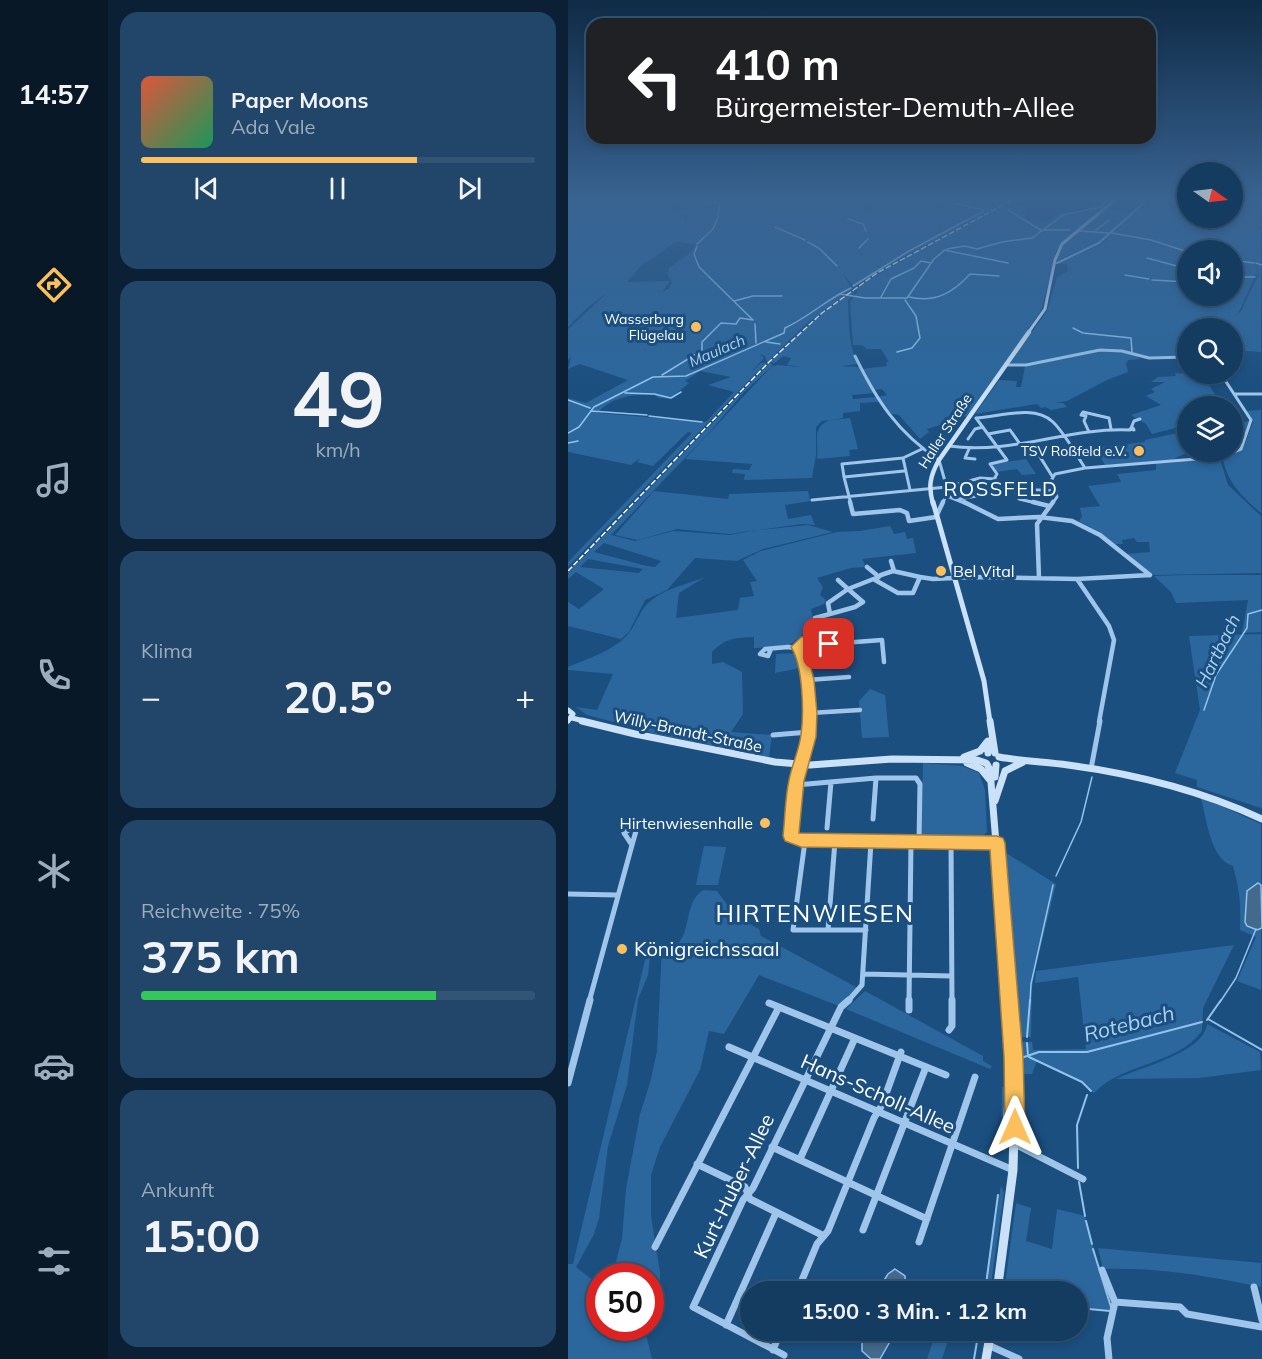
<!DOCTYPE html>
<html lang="de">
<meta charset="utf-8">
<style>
:root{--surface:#143b60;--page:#214669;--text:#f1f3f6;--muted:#9dadbd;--line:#335575;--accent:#fbc05c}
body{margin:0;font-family:Mulish,sans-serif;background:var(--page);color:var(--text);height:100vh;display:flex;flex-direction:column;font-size:22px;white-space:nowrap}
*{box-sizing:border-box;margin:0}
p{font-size:20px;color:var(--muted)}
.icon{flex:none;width:33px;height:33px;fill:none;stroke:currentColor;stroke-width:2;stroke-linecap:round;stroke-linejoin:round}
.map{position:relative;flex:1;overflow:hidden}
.details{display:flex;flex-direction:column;gap:12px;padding:12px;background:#0b2035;width:460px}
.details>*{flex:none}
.top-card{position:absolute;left:18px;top:18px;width:570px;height:126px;border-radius:18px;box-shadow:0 3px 9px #0003,0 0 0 2px var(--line);background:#202124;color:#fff;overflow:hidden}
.needle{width:39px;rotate:104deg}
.buttons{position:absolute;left:609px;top:162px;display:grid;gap:12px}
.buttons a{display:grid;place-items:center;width:66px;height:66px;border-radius:50%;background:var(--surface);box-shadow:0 3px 9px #0003,0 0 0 2px var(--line);font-size:30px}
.speed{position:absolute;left:18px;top:1263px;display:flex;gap:12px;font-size:30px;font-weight:700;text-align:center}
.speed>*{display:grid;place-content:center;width:78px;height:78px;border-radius:50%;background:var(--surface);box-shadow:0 3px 9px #0003,0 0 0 2px var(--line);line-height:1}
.speed .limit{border:9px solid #d22;background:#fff;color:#111}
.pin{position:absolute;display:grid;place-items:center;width:51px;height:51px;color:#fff;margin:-26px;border-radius:12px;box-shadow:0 3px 9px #0006}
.me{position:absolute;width:66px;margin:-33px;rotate:0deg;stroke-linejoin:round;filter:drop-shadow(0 0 4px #0008)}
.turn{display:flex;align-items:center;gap:21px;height:126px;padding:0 30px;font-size:27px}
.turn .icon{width:78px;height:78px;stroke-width:2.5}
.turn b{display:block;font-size:42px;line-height:51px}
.big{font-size:45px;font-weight:700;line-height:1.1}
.details .widget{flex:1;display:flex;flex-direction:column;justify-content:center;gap:9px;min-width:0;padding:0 21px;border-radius:18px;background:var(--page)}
.details .dial{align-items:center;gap:0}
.dial b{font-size:78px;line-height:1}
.song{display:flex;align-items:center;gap:18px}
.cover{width:72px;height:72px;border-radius:9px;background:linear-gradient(135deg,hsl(10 70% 55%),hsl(150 70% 35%))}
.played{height:6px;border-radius:3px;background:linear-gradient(90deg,var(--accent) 70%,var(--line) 70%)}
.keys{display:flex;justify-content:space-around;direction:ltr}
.heat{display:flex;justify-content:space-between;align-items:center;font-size:33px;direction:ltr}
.charge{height:9px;border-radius:4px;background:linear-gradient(90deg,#34c759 75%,var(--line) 0)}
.trip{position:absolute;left:172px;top:1281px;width:348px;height:60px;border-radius:30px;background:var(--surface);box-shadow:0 3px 9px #0003,0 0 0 2px var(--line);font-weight:700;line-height:60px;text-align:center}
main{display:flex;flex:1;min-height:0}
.tabs{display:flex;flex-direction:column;width:108px;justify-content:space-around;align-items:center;background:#081826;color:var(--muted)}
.tabs .icon{width:42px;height:42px}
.tabs .active{color:var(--accent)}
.tabs b{font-size:27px;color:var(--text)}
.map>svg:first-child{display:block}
</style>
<main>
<nav class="tabs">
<b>14:57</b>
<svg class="icon active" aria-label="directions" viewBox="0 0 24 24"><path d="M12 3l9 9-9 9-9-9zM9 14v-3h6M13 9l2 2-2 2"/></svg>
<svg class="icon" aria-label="music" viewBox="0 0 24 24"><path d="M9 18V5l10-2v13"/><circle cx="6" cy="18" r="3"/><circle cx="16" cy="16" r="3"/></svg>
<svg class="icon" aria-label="phone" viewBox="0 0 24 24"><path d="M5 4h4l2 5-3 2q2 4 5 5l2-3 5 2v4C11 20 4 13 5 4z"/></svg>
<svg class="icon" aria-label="climate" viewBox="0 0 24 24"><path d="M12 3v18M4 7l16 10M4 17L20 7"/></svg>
<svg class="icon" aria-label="car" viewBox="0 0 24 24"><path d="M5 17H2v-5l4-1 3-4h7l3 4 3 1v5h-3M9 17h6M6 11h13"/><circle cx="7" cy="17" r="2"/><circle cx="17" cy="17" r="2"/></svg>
<svg class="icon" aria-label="filters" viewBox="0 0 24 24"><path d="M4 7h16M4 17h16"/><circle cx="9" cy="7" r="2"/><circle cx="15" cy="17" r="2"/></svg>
</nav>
<section class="details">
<div class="widget">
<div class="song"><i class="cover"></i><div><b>Paper Moons</b><p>Ada Vale</p></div></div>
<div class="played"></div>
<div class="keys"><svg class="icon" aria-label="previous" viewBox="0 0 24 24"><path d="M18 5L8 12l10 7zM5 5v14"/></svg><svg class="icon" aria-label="pause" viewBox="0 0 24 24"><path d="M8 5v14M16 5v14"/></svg><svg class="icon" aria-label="next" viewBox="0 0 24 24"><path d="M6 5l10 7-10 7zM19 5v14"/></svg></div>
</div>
<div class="widget dial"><b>49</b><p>km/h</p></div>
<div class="widget"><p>Klima</p>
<div class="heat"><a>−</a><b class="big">20.5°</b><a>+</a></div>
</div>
<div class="widget"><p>Reichweite · 75%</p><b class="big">375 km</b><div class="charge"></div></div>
<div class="widget"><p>Ankunft</p><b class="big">15:00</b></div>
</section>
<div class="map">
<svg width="694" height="1359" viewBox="0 0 694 1359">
<rect width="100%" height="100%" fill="#1b4f80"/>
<path fill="#2b679d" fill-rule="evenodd" d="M0 200H96L117 219 118 225 120 216 113 215 99 200H308L299 209 303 216 301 208 309 200H385V203L386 200H442L331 259 286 287 274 273 284 289 237 325 199 362 197 356 192 354 196 358 183 372 193 363H198L0 567V562L124 433 120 432 85 466 69 462 72 458 63 465 0 452V398L18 403 60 380 12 364 0 369 3 357 0 360V329L40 292 18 309 0 327ZM109 241 128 245 123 252 101 268 100 275 104 283 100 289 94 292 102 281 59 282 73 266ZM132 371 163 377 140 385 166 392 138 422 30 413C43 396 68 394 87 395L91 398 102 399 121 383 117 381Z
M446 200H456L448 205 460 207 456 219 480 222 493 213 513 210 529 204 533 205 539 200 544 201 497 240 489 250 473 311 400 416 374 420 376 424 359 429 361 432 352 439 331 415 323 414 310 397 319 395 314 389 306 390 294 369 319 366 318 362H321L313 349H299L294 345H285L282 302 290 291 287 289 336 258Z
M600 200H616L619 204 620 218H664L665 200H693V228L688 230H693V352L665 350 664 328H657L659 322 673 311 691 274 684 252 690 274 686 276C686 279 674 307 671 311 666 319 658 319 655 328H620L619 356 590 358 569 356 572 359 560 360 558 364 560 372 539 380 499 401 487 403H495L499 407 483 410 477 407 473 408 469 404 407 414 431 380 449 381 448 387H453L457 366 441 364 479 311 489 277 500 271 499 264 490 263 534 244 564 214H569L566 213 570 207 580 208 582 205 601 202ZM620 250H664V296H620Z
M537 209 562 213 533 242 488 261 496 244Z
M286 289V294L280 300C281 323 280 344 290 364L273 366 291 367 306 393 284 395 285 399 309 397 311 402 292 403V411L275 413V418L263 420 282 418 290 449 281 450 282 456 249 459C251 440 243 429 261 420L254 421 248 427V455L244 478 176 480 177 474 164 473 165 469 181 470 184 464 117 459 203 367 209 365 234 367 219 365 223 358 215 356 207 363 202 362 248 319Z
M202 363 205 365 176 392 140 434 43 535 67 541 105 531 162 535 189 530 162 534 109 529 70 540 47 535 86 491 160 499 161 494 240 491 242 501 217 505 220 519 243 515 247 525 234 524 191 530 240 525 265 532 195 549 169 561 127 558 99 590 77 600 61 632 53 639 0 626V602L11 609 36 589 8 572 0 579V573ZM36 543 93 561 87 567 79 566 26 552ZM20 559 75 569 71 573 12 567Z
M607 373 634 374 654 406H619V425L584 434 578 424 563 415 593 405 578 396 587 392 583 389 597 382H583L590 377 608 376Z
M693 410V513C675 497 661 485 655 460L675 448 685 422 678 411Z
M665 419 672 424 682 420C674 447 677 449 649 456L647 452H664Z
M619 431 620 452H632L616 454 604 460 537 465 527 448 577 442V440Z
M650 458 652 459 660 485 693 516V573L586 575 558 554 582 552 581 542H569L566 538 554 540 555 544H546L528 530 511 521 514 517 512 508 532 506 520 486 553 482 549 474 588 470V463Z
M458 459 468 474 454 475 449 469 428 472 423 464Z
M322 526 326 534 337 532 339 539 345 538 348 553 294 559 298 567 283 568 249 578 255 587 252 595 258 600 256 604 243 609 245 619 251 620 252 635H234L220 646 186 648V637C167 638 157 638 144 652V664L155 662 174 672 175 714 163 732 204 735 201 757 83 733 80 731 19 715 8 707 29 710 45 674 0 670V667C19 659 48 650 61 633 70 621 72 608 85 599 99 588 120 584 137 577L111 593 108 618 170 610 172 598 186 596 182 582 189 581 175 560 193 551 269 532 292 531Z
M619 575H693V632L674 633 680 600 608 603 603 592 586 576Z
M693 634 694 807 693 808 629 787V780L607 773 632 710 621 636Z
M230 653 232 668 207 673 208 654Z
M302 689 317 695 321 737 294 738 291 701Z
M355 763 394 766 411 773 417 790 419 832 415 836 353 835Z
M634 797 693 824V885L689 883 679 891 677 922 689 930 693 928V990L669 981 688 937 672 930C673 905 672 891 665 866 642 859 639 819 633 799Z
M136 846 158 847 150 885H128Z
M438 853 488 884 468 966 464 987 463 1037H453V1018L447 998Z
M135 890 149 891 168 917 191 929 193 936 290 988 271 1006 191 975 156 1034 141 1031 132 1070 92 1147 83 1175V1216L92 1273V1293L83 1323 82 1276H40L48 1262 54 1238 58 1189 72 1114 82 1083 89 1051 94 947 104 948C125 937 114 904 135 890Z
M82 939 84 941 80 975 70 999 59 1085 40 1146 31 1218 26 1234 8 1267 31 1285 32 1328H81L78 1335 84 1359H0V1264H5Z
M666 945 635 1008 634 1031C609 1065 556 1062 526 1093L514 1081 469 1061 464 1074H452V1042H464L465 1050 518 1049 510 977 467 983 468 971Z
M297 991 415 1056V1061L424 1066 422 1069 278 1009Z
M639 1024 692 1052 693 1070 631 1078 548 1079C570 1068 636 1053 639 1024Z
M434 1087 442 1088C443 1106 447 1136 436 1152L433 1142Z
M433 1185 436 1193 422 1291H417Z
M448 1203 463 1208 458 1241 484 1249 489 1209 517 1216 543 1311 510 1308V1292H436Z
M530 1248 693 1263V1287C640 1276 590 1267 535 1269Z
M377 1331H383L374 1359H359L367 1335Z"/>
<path fill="#43698d" stroke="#92c3ec" stroke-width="1.5" d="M690 883 693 885 694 928 689 930 679 926 677 922 679 891Z
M327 1269 337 1276 338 1291H309L320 1274Z
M294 1331H328L312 1359H303L294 1351Z"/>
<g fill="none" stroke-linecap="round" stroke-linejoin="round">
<path stroke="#92c3ec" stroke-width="1.5" d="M121 200 152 204
M150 200 152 205 150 216
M369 200 384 202 385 200
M386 203 415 210
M440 210 474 231
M280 219 295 224 298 231
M207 227 237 240
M476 230H502
M528 230 541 220
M512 231 540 233
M544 233 583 240 620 252
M240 242 252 249 269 266
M129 244 145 229 150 217
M129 246 126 254 131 267 185 320
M291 248 300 239
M379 249 397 246 409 249 434 242 464 238 495 215 533 207 539 200
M376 250 440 263
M579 258 620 269
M664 260 686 263
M688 263 694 265
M557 275 581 279
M664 277H687
M584 280 620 282
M285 286 341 251 416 211
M272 294 297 298H339L366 259 377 250
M313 297 323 279 346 268 353 261 363 263
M341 297C367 303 385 293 402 274L431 276
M166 301 185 296H214
M187 324 188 343
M505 328 515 333 563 338 564 352
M198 342 212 344
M134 350V342L153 323 168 324 172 318 185 320
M329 352 344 348 352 338 348 316 337 300
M94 375 133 351
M57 393 86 394 103 398 113 392
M0 400 22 408
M23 411 79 415
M81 416 134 422
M0 433 11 427 26 407 85 377 118 376 216 333 217 328C241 317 259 299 283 288
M0 443 10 441
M636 710 648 675 679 628 680 614 694 610
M488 876 513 822 524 777
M462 1002 463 984 485 885
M652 1002 668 978 688 929"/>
<path stroke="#92c3ec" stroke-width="2" d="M640 1019 694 1050
M639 1020 653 1000
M459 1037 462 1000
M459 1043 460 1056
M461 1057 514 1082 523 1091
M453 1058 471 1052H519L634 1022
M435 1130 438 1093
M510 1168 509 1125 519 1095
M511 1182 517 1216
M518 1221 524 1244
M525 1249 543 1307
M417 1292 430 1195
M510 1308 542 1311
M406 1359 411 1330"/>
<path stroke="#9fc6ea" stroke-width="2" d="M489 263 531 243 579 200"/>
<path stroke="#9fc6ea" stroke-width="3" d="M287 356C309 401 329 432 371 460L380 492 374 504
M438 365H458L532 350 554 351 581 358 620 357
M666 394H694
M408 418C431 417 466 404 485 422 498 435 507 453 517 468
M408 418 439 460 422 464 429 474 426 479
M563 428 566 421 572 419
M563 428H565L566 430 562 429Z
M521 432 516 421 518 416 513 415 515 412 541 418 543 429
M420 434 442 430 452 444
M400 439 407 429 415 427
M464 444 484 476
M381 446C445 455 500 427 562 430
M401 449 397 458 407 459
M276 477 274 464 335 458
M400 481 411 495
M447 489 451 499 472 504
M342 490 335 458 354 449
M379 496 399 504
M391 499 450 489 489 491
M244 500 379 487 412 478 427 479 436 490
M283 504 276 477 336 471
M484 504 489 497 484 479 487 474 517 468 653 457 673 449 683 420 653 374"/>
<path stroke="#9fc6ea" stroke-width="4.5" d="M282 502 285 514 332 510 339 513 341 521 368 517 375 502
M396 502 430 519 471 517 504 521 532 535 582 575
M465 502 481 506
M323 561 326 571
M299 567 310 576
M325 571 352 577 345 593H330L307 580 313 575Z
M352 577 365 579 406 577 509 579 541 626 546 640 531 722
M471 578 469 524 485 502
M509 579 582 575
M270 580 280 589
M280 589 295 602 287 607 262 614 260 603Z
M280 589 308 578
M247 618 262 614
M230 647 238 641 260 640 261 644 314 640 316 662
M203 649 200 656 192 654 197 649 220 647 233 649 240 688 241 722
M239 680 281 677
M242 713 292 710"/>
<path stroke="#9fc6ea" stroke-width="5" d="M241 721 228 781 222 833 224 838 267 841 429 843
M205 735 241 732
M523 769 532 721
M228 785 308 778H348L352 784 351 842
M305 819 308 778
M64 828 68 831 64 845 56 833Z
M259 828 263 782
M237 841 225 930H298
M383 842 384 1002
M0 894 49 895
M260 930 267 841
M296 974 383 976
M21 1002 64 845
M279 1002 294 985 303 842
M341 1002 343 842"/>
<path stroke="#9fc6ea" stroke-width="7" d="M201 1003 378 1075
M341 1010V1000
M381 1030 384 1026V1000
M161 1047 445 1170
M0 1083 22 1000
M447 1144 515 1179
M204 1147 359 1219
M232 1159 287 1038
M129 1164 177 1187 182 1199 256 1236
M295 1230 358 1067
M351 1242 407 1077
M87 1247 211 1007
M534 1270 547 1302 612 1307 619 1314 694 1327
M686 1287 694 1320
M229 1292 249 1244 260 1231 306 1118 314 1105 333 1052
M158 1325 208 1213
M420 1345 451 1359
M205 1350 213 1330
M216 1355 125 1307 175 1200 185 1188 273 1007 281 1000
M541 1359 539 1338 547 1302"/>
<path stroke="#cae1f7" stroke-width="3" d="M460 333 477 309 487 260 494 244 547 200"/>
<path stroke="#cae1f7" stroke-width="4.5" d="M365 504C360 486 362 476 371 460L461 332"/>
<path stroke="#cae1f7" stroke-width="5" d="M365 502 416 681 422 722
M0 710 5 714 0 721
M4 718 20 722"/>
<path stroke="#cae1f7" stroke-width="7" d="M14 721 67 734 207 762 242 765 324 759 409 760 418 763
M422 721 427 753
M420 741V753
M396 757 412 751 419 742
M431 757C454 761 477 762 500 765 567 774 632 790 694 819
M399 763 413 769 421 779
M419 764 422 770 441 1002
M427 777 428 765
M427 801 437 771 455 762"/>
<path stroke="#cae1f7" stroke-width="9" d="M429 1292 445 1170 447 1092 440 1000
M418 1359 423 1330"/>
<path stroke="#fff" stroke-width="1.5" stroke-dasharray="6 2" stroke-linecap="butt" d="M0 571 201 362 254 313 309 273 444 200"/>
</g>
<linearGradient id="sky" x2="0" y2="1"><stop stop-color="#0f2b46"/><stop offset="0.51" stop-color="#396391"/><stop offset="1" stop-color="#396391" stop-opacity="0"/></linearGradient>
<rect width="694" height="390" fill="url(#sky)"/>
<path fill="#fbc05c" stroke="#a37d3c" stroke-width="1.5" d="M260 635 267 640 265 647 261 648C254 646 246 641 238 647L246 680 249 713 248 737 236 781 231 833 429 836 435 838 437 843 455 1057 457 1127 454 1134 447 1137 439 1134 437 1127 436 1057 422 850 233 847 217 841 215 836C217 818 217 798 221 780 224 765 231 750 233 735 236 713 235 665 223 647L233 637Z"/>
<g fill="#fbc05c" stroke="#1b4f80" stroke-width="2">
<circle cx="128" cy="327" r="6"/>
<circle cx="571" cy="451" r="6"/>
<circle cx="373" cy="571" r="6"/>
<circle cx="197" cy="823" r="6"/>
<circle cx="54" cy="949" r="6"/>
</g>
<g text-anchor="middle" stroke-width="6" stroke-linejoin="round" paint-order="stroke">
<g font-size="14" fill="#fff" stroke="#1b4f80" text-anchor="end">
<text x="116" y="324">Wasserburg<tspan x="116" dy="16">Flügelau</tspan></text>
<text x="559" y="456">TSV Roßfeld e.V.</text>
</g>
<g font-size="14" fill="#fff" stroke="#1b4f80">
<text transform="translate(377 431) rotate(-57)" y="5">Haller Straße</text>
</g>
<g font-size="15" font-style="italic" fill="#aad0f1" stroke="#1b4f80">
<text transform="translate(149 351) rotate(-23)" y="5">Maulach</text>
</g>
<g font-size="16" fill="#fff" stroke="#1b4f80" text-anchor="start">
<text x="385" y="577">Bel Vital</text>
<text x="185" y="829" text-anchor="end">Hirtenwiesenhalle</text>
</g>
<g font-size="16" fill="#fff" stroke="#1b4f80">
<text transform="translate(120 731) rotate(12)" y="6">Willy-Brandt-Straße</text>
</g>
<g font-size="18" font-style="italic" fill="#aad0f1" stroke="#1b4f80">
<text transform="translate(650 651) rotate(-64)" y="6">Hartbach</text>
</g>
<g font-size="20" letter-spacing="1.5" fill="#fff" stroke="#1b4f80">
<text x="433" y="496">ROSSFELD</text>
</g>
<g font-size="20" fill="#fff" stroke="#1b4f80" text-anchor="start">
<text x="66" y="956">Königreichssaal</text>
</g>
<g font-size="20" fill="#fff" stroke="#1b4f80">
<text transform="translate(310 1094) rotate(24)" y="7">Hans-Scholl-Allee</text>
<text transform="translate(166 1186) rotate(-64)" y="7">Kurt-Huber-Allee</text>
</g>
<g font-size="21" font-style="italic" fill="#aad0f1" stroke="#1b4f80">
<text transform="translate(561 1024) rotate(-14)" y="7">Rotebach</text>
</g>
<g font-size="24" letter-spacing="1.5" fill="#fff" stroke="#1b4f80">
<text x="247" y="922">HIRTENWIESEN</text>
</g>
</g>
</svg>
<div class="buttons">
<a><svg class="needle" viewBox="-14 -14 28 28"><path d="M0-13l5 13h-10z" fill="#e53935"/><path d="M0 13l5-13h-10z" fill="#9dadbd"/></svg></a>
<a><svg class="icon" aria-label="sound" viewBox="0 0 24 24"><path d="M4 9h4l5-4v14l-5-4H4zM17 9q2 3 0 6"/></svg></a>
<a><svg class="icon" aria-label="search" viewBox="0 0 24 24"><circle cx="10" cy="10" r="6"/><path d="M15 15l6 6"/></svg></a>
<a><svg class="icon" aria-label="layers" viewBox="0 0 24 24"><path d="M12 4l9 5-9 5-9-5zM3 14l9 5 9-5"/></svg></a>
</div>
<div class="speed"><div class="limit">50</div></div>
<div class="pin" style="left:261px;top:644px;background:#d93025"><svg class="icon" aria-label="arrive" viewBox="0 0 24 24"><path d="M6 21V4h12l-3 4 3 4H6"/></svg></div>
<svg class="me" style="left:447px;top:1127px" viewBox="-20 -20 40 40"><path d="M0-17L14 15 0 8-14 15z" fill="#fbc05c" stroke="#fff" stroke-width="4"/></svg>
<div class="trip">15:00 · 3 Min. · 1.2 km</div>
<div class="top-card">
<div class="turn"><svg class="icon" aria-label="left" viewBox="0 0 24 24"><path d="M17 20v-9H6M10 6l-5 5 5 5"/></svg><div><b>410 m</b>Bürgermeister-Demuth-Allee</div></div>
</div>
</div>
</main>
